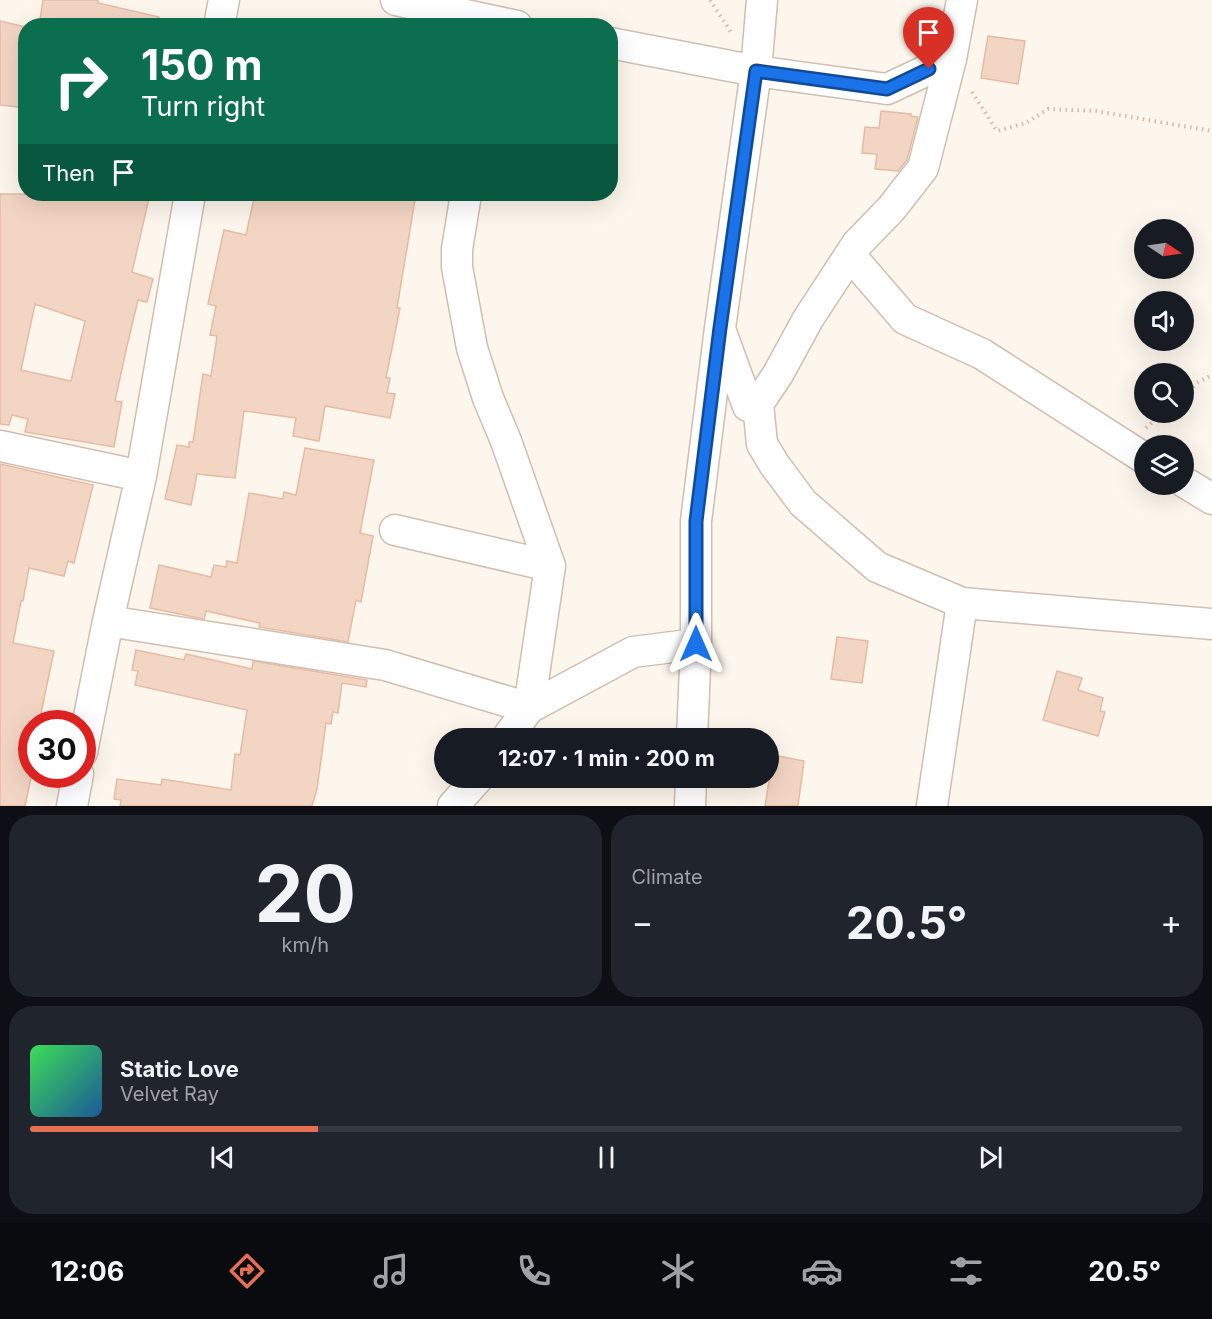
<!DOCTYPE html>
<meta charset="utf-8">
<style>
:root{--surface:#171b24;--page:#20242c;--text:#f1f3f6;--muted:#9ea1a6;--line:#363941;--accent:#e76f51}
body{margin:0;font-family:Inter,sans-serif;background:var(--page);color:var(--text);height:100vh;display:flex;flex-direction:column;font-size:22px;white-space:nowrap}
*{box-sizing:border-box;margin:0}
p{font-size:20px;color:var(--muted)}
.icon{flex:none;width:33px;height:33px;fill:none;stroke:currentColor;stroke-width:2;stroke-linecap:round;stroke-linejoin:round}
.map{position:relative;height:806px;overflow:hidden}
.sheet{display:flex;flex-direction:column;gap:9px;padding:9px;background:#0d0f14;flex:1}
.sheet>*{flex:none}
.banner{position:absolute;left:18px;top:18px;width:600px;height:183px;border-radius:24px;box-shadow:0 6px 24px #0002;background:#0b6e4f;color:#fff;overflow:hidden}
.needle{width:39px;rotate:103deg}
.fabs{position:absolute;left:1134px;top:219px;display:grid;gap:12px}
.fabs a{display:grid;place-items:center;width:60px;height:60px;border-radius:50%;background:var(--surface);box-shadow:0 6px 24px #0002;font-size:30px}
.speed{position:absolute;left:18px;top:710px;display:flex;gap:12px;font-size:30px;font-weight:700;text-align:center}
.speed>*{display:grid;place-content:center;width:78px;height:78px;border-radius:50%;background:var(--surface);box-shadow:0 6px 24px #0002;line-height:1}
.speed .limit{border:9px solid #d22;background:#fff;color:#111}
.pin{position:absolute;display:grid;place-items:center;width:51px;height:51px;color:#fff;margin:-62px -26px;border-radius:50% 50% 50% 0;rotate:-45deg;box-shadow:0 0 6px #0007}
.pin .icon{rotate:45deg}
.me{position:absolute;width:66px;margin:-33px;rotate:0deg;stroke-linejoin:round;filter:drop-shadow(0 0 4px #0008)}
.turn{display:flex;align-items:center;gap:21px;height:126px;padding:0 24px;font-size:27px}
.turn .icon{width:78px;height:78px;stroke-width:2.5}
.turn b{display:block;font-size:42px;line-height:51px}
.then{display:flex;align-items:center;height:57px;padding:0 24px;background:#0003;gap:12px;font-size:22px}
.big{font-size:45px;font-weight:700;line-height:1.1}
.sheet .tile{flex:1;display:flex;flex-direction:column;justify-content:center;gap:9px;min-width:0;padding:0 21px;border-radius:24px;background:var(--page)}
.sheet .dial{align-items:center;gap:0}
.dial b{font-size:78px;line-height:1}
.song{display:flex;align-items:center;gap:18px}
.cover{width:72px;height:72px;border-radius:9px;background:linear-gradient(135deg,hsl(130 70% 55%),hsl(210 70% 35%))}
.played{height:6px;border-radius:3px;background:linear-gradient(90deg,var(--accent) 25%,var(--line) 25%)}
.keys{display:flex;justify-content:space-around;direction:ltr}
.heat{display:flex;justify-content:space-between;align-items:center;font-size:33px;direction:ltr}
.sheet .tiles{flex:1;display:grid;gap:9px;grid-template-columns:1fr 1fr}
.tile:last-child{grid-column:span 2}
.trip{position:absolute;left:434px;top:728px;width:345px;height:60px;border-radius:30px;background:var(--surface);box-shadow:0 6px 24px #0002;font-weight:700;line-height:60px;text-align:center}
.tab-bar{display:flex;height:96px;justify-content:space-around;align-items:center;background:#090b0e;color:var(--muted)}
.tab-bar .icon{width:42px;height:42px}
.tab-bar .selected{color:var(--accent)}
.tab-bar b{font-size:27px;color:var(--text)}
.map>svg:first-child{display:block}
</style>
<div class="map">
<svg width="1212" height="806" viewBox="0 0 1212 806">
<rect width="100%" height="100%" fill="#fdf6ec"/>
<path fill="#f3d5c3" stroke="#e6bba3" stroke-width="1.5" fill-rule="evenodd" d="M43 0H98V3L159 17 158 26H39Z
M0 21 26 27V108L0 105Z
M988 36 1025 41 1018 84 981 78Z
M881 111 911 114V116L918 117 907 160 898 171 875 169 877 154 862 153 865 127 879 128Z
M0 194H150L132 272 153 279 147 302 138 300 127 346 115 401 122 402 114 447 25 432 28 419 12 415 9 425 0 424ZM35 304 85 321 71 381 21 370Z
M255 194H416L397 308H400L386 378H390L387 393 395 394 390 418 325 406 319 441 293 436 296 418 244 411 235 478 197 474 191 505 165 499 177 445 189 447V442H193L203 374 211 376 217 336 210 335 216 306 208 304 224 230 246 235Z
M305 448 374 460 360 533 373 536 361 602 356 600 348 642 259 627 260 623 206 611 204 619 150 608 159 565 211 577 214 565 226 567 227 561 237 563 249 493 283 499 284 492 296 495Z
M0 464 93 485 74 563 68 561 64 576 29 568 23 601H21L13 643 54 651 39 723H32V773L25 806H0Z
M837 637 868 641 862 683 831 679Z
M136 650 184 660 186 654 252 669 253 661 367 680 366 687 342 683 338 713 333 712 331 724 326 723 317 789 312 806H120L121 800 114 799 117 779 161 785 162 779 231 790 235 754 240 755 247 710 135 685 138 671 132 670Z
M1057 671 1082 678 1078 690 1103 698 1100 711 1105 712 1098 736 1043 720Z
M768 754 804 761 798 806H765L769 781Z"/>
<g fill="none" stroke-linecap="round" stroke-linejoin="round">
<defs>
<path id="minor" d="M396 0 517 26
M219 26 224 0
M610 43 756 71 887 89 951 59
M466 194 457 249V267L472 348 488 398 506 441 550 566
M850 255 905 319 982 354 1144 458
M721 332 748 406 758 404 762 444 774 464 803 503 877 567 962 603 1212 624
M758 404 778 374 808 319 857 244 891 209 923 168 951 59 962 0
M0 446 141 476
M1184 482 1212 499
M108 621 385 665 529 708 550 566 395 530
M507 738 529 708 633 652 696 644
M692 738 696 644V521L720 328 756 71 762 0
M82 752 108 621 141 476 190 194
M72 806 78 774
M453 806 479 777
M690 806 691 777
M932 806 962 603"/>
</defs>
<use href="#minor" stroke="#d1beb0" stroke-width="33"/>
<path stroke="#d9b8a5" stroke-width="4" stroke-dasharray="1.5 4.5" stroke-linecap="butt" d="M710 0 731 32
M972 92 997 131 1026 123 1048 109 1096 111 1212 131
M1184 395 1197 383 1212 375
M1146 428 1163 412"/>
<use href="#minor" stroke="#fff" stroke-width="30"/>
</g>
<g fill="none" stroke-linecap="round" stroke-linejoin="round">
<defs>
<path id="route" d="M696 644V521L720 328 756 71 887 89 929 69"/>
</defs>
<use href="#route" stroke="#114b97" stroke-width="15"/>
<use href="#route" stroke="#1a73e8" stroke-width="10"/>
</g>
</svg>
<div class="fabs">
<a><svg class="needle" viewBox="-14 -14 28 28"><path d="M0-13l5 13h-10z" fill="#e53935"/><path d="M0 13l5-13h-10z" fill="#9ea1a6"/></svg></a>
<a><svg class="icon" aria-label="sound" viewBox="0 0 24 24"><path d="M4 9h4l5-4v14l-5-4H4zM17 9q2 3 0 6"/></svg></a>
<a><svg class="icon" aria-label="search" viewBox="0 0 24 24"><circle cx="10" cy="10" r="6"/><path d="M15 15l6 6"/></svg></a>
<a><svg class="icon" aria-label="layers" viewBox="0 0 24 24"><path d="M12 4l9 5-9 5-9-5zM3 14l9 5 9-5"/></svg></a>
</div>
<div class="speed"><div class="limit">30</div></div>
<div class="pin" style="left:929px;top:69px;background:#d93025"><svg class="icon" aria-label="arrive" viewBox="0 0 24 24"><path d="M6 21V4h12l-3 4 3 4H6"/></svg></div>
<svg class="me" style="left:696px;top:644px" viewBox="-20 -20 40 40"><path d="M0-17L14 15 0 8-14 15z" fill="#1a73e8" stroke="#fff" stroke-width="4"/></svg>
<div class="trip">12:07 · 1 min · 200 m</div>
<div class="banner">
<div class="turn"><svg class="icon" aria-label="right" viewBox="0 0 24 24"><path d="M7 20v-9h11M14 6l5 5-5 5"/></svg><div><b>150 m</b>Turn right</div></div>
<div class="then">Then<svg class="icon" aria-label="arrive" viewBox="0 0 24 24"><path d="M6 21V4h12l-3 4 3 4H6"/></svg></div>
</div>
</div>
<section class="sheet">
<div class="tiles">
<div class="tile dial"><b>20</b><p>km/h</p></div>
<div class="tile"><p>Climate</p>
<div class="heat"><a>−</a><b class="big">20.5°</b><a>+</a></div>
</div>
<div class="tile">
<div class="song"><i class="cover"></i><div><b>Static Love</b><p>Velvet Ray</p></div></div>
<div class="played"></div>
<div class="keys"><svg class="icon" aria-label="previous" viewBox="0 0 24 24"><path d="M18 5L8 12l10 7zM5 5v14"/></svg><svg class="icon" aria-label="pause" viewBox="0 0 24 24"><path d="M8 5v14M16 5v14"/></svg><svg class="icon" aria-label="next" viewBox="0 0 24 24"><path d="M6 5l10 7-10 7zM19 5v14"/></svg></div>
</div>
</div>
</section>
<nav class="tab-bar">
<b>12:06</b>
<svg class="icon selected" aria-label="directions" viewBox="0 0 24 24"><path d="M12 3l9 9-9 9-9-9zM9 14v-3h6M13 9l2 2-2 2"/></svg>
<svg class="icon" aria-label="music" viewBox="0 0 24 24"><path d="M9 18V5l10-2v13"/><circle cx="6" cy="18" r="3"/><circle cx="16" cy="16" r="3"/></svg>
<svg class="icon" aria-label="phone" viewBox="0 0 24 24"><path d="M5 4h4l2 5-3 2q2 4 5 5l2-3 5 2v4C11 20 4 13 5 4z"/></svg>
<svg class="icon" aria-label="climate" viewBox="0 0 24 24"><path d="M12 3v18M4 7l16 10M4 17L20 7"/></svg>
<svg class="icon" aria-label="car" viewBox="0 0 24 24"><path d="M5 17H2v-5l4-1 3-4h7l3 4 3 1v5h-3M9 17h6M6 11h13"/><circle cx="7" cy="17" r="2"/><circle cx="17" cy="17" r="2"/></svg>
<svg class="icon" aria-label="filters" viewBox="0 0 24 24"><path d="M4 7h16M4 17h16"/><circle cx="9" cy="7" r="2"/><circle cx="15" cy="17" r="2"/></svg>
<b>20.5°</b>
</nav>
